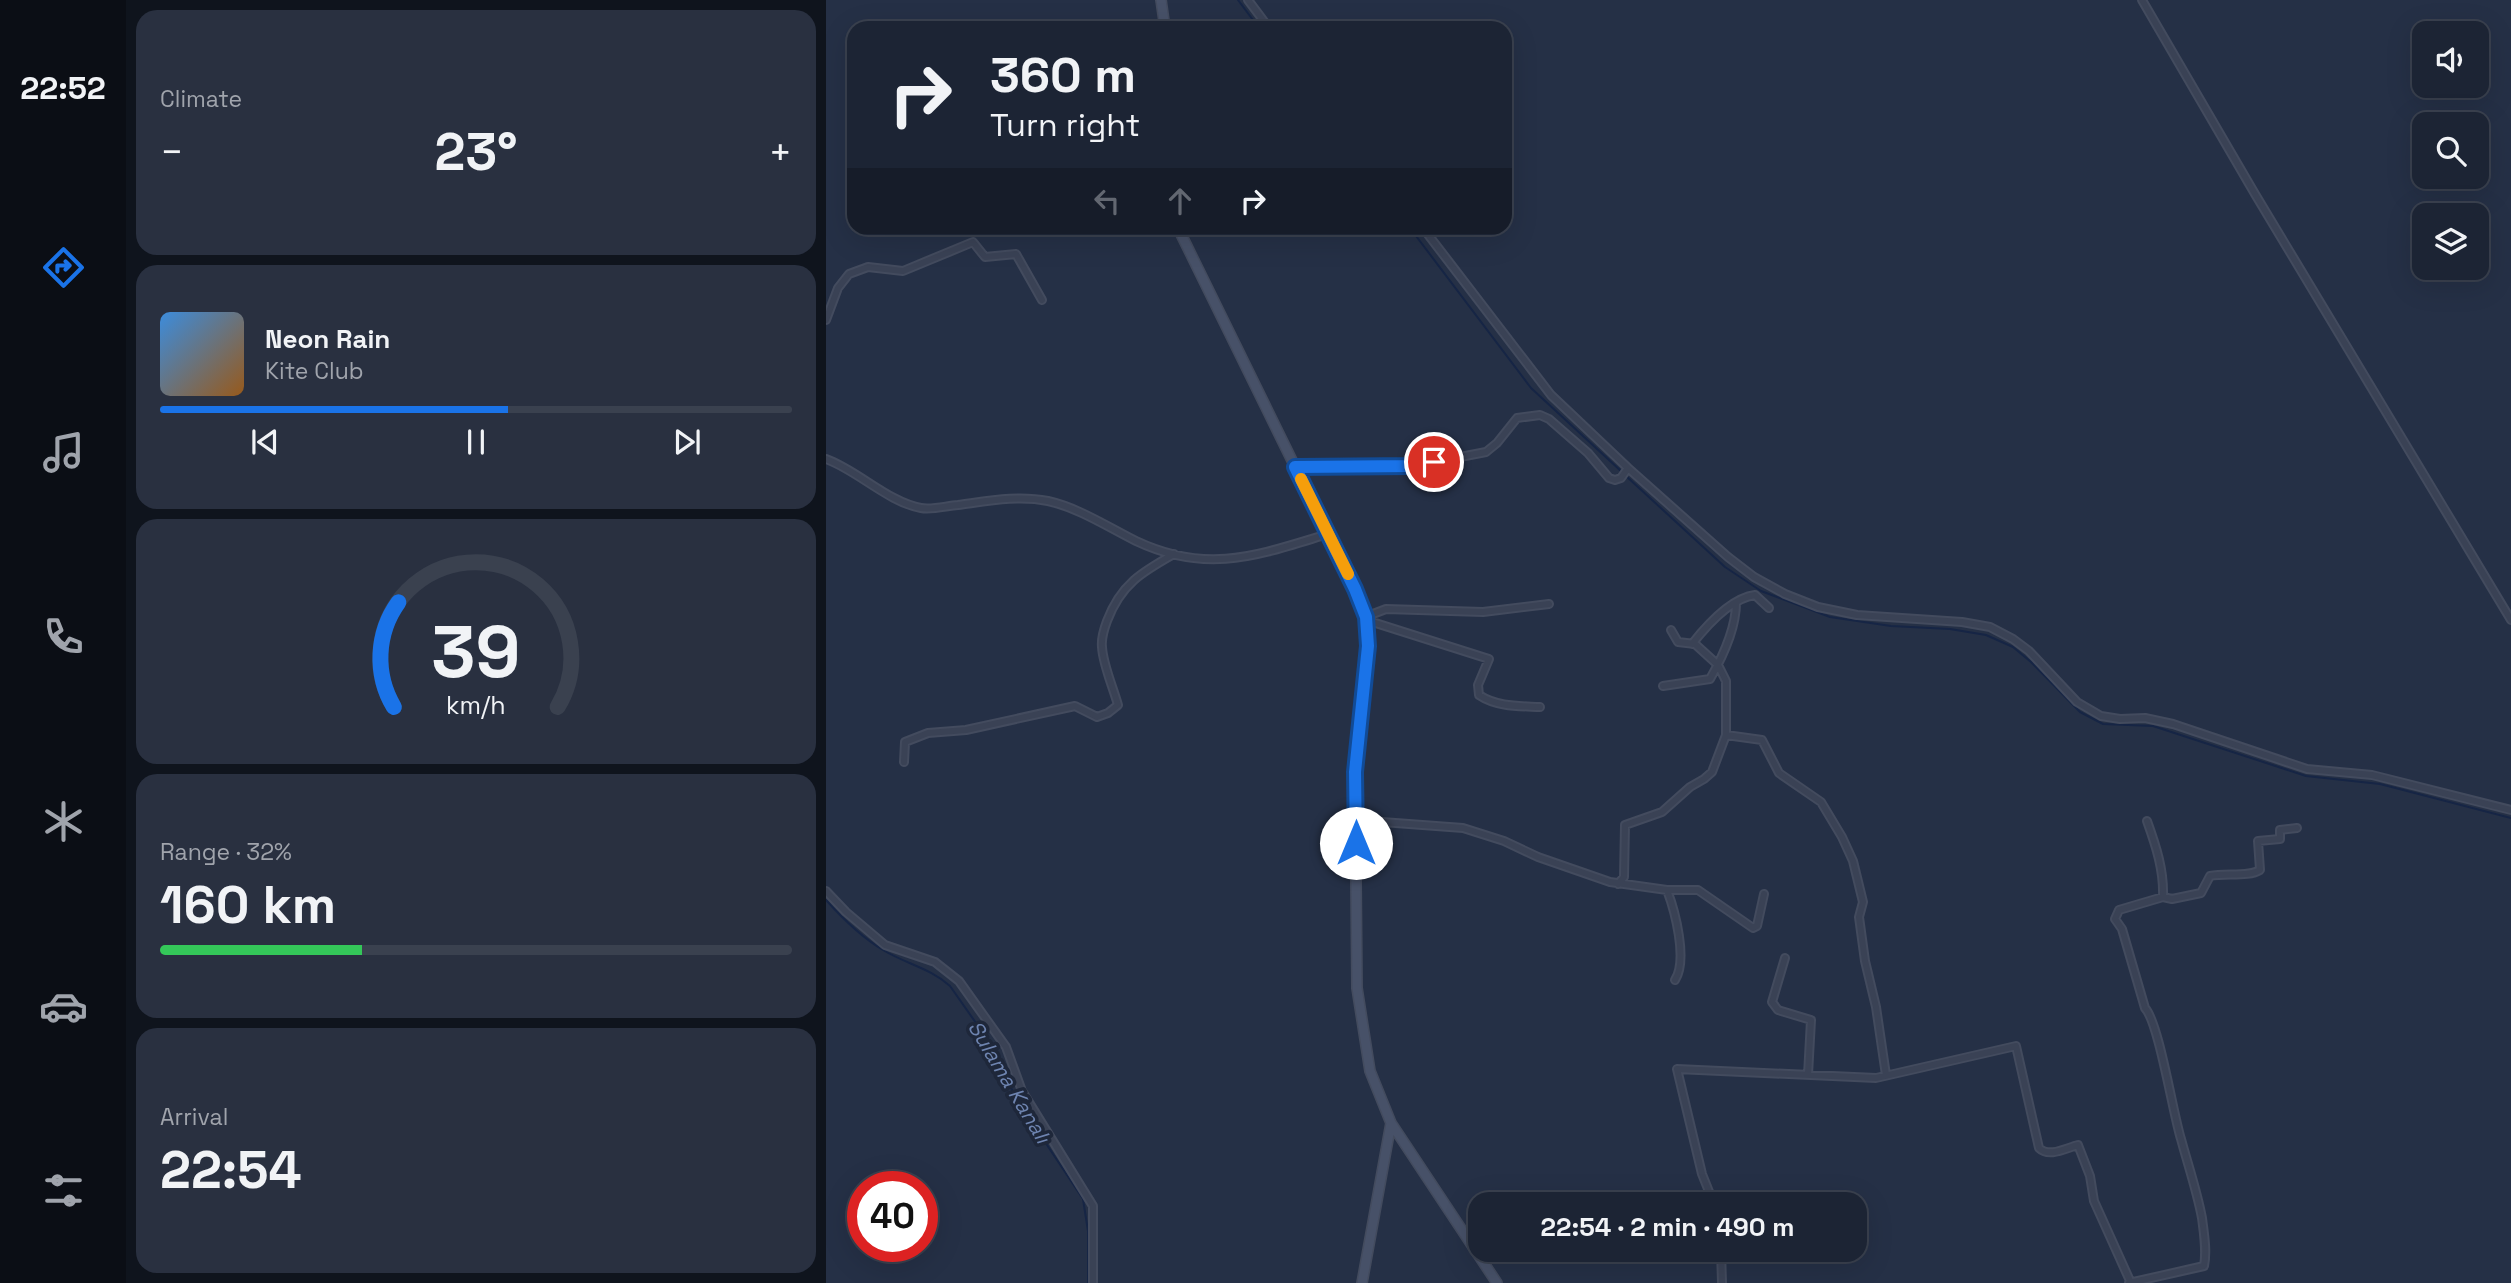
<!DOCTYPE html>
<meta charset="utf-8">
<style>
:root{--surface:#1c2434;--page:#293040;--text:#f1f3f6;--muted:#a0a4ac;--line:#3a414f;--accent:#1a73e8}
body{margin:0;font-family:"Space Grotesk",sans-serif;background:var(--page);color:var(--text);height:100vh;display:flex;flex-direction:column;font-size:26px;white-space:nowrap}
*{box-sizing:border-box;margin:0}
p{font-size:23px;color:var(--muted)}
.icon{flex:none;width:38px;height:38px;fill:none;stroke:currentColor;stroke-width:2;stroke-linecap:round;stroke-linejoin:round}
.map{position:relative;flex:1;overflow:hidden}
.drawer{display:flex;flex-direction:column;gap:10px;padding:10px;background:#0f141d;width:700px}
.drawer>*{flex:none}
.top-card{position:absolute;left:21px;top:21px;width:665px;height:214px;border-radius:21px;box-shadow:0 7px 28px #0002,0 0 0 2px var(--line);background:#1c2434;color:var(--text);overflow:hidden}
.buttons{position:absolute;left:1586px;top:21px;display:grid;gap:14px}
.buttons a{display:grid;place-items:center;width:77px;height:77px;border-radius:14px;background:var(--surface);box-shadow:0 7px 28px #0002,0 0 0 2px var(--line);font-size:35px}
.speed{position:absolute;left:21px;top:1171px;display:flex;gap:14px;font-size:35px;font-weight:700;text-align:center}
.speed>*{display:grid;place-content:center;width:91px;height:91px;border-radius:50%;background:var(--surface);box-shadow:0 7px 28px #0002,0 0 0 2px var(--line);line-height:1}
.speed .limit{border:10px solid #d22;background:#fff;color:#111}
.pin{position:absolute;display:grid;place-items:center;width:60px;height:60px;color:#fff;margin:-30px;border:4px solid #fff;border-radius:50%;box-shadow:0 2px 7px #0007}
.me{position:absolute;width:77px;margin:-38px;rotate:0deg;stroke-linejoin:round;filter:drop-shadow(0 0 5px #0008)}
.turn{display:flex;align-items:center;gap:24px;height:147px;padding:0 28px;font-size:32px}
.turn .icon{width:91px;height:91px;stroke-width:2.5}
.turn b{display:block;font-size:49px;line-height:60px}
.lanes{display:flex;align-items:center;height:66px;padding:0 28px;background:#0003;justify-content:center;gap:35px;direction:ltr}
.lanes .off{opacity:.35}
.big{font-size:52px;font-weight:700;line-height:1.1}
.drawer .tile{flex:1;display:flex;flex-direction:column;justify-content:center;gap:10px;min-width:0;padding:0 24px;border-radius:21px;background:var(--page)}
.drawer .dial{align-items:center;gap:0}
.dial svg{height:182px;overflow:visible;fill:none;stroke:var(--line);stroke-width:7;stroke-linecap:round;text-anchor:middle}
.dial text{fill:var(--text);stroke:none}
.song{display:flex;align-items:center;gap:21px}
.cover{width:84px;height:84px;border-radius:10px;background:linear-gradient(135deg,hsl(210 70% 55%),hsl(30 70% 35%))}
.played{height:7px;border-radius:4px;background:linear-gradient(90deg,var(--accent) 55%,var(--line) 55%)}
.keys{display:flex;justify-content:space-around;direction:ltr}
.heat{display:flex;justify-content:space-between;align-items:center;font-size:38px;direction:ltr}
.charge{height:10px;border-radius:5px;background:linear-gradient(90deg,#34c759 32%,var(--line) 0)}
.trip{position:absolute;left:642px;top:1192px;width:399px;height:70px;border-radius:21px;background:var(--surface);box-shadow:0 7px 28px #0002,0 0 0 2px var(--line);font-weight:700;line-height:70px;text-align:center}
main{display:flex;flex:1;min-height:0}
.dock{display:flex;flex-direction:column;width:126px;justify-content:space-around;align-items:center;background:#0b0e15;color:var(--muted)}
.dock .icon{width:49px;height:49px}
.dock .active{color:var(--accent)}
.dock b{font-size:32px;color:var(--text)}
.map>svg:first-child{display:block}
</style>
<main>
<nav class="dock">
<b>22:52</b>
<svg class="icon active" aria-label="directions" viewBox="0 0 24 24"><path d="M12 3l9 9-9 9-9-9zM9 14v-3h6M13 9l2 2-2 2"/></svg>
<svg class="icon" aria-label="music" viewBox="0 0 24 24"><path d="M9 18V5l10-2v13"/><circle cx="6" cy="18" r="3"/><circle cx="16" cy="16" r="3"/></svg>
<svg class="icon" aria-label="phone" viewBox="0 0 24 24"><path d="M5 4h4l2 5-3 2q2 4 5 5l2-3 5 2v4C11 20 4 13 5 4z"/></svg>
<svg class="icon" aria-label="climate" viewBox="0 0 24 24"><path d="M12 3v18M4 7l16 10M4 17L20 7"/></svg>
<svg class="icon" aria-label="car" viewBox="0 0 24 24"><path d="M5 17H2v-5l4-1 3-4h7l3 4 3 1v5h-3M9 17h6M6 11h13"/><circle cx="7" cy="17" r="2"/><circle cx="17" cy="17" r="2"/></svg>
<svg class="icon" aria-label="filters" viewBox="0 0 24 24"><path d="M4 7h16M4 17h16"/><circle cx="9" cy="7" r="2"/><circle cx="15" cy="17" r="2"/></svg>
</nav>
<section class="drawer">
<div class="tile"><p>Climate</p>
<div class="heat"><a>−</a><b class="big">23°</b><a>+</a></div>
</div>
<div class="tile">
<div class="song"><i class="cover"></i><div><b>Neon Rain</b><p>Kite Club</p></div></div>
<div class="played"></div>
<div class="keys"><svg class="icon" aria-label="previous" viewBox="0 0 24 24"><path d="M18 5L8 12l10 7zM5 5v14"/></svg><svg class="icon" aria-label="pause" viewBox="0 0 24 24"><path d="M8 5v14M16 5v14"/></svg><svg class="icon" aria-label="next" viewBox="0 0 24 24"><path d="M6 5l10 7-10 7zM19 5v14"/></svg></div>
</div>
<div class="tile dial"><svg viewBox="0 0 100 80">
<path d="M14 69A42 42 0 1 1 86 69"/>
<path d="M14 69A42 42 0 0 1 16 23" stroke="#1a73e8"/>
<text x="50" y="56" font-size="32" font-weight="700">39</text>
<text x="50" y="72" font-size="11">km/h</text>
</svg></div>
<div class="tile"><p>Range · 32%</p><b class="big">160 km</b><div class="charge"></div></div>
<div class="tile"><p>Arrival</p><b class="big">22:54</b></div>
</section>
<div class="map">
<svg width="1685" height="1283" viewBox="0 0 1685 1283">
<rect width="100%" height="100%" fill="#253046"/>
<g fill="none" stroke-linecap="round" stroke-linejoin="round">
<path stroke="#162545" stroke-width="2" d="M412 0 433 28
M584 228 705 388 796 472
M800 476 899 567 935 591 1004 617 1065 626 1124 629 1160 635 1187 647 1205 662 1254 712 1277 724 1327 726 1480 776 1554 784 1685 818
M0 900C17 919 35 937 57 950 80 964 104 968 124 986L169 1050 189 1097 257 1199 262 1231V1283"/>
<defs>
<path id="street" d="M422 0 443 28
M1316 0 1429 194 1685 620
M597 228 725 395 802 468 902 557 928 577 959 594 992 607 1031 615 1136 622 1164 627 1187 639 1203 651 1251 702 1275 716 1294 719 1319 718 1347 724 1481 769 1546 775 1685 810
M0 320 12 288 23 274 42 267 77 271 147 242 159 257 190 254 216 300
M0 459C31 470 62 502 95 508 106 510 120 506 132 505 162 501 192 495 222 501 253 508 282 527 310 541 382 575 432 555 502 534
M469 467 587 466 660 452 671 443 691 418 714 415 723 419 762 453 783 478 789 480 795 478 802 468
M539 617 560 609 657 612 723 604
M540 620 663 659 652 685 653 695C671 707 693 706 714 707
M866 644C881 625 905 598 929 595L943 608
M837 686 884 679C896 658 910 628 910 603
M900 735 936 740 953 773 995 802 1016 837 1027 861 1037 902 1033 917 1039 961 1050 1007 1060 1075
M78 762 79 742 102 733 140 730 249 706 271 717 282 713 292 705C287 687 277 665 276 647 275 638 278 629 281 621 295 584 316 572 348 554
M529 820 637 828 678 841 712 857 784 882 841 890H872L927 928 931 926 938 894
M792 884 798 877 799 825 836 812 864 787 878 779 886 772 900 735V681L892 665 869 644 852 642 845 630
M841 890C849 911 862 960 849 980
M0 891 20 912 59 945 109 962 133 981 180 1047 196 1091 267 1206V1283
M1337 897 1346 899 1375 893 1384 876C1400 873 1423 877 1434 870L1432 841 1454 839V830L1471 828
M959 958 946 1002 952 1010 985 1020 982 1075
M888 1204 876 1174 851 1069 1050 1078 1190 1046 1213 1148C1223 1158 1240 1148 1252 1145L1264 1176 1268 1201 1305 1283
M895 1250 896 1283
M1303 1283 1378 1266C1381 1251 1378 1234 1376 1218 1371 1191 1362 1165 1355 1139 1347 1114 1333 1023 1319 1008L1296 929 1289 919 1293 910 1337 897C1338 870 1330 846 1321 821"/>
<path id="secondary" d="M335 0 339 28
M352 228 529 589 539 617 542 646 529 772 531 988 544 1071 565 1123 671 1283
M536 1283 565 1123"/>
</defs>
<use href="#street" stroke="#434b5e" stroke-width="10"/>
<use href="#secondary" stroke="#434b5e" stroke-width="12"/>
<use href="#street" stroke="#3a4255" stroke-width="6"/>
<use href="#secondary" stroke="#475168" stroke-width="9"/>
</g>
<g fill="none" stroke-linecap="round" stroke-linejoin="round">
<defs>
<path id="route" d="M530 843 529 772 542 646 540 617 529 589 469 467 587 466 608 462"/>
</defs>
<use href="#route" stroke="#114b97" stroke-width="18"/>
<use href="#route" stroke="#1a73e8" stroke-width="12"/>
<path stroke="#f59e0b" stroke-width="12" d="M475 479 522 574"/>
</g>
<g text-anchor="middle" stroke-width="7" stroke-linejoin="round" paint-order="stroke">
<g font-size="21" font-style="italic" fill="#6e84b0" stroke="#1e273a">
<text transform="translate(183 1082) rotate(59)" y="7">Sulama Kanalı</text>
</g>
</g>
</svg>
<div class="buttons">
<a><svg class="icon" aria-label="sound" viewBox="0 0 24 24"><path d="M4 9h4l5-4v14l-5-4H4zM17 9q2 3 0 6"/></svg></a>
<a><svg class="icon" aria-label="search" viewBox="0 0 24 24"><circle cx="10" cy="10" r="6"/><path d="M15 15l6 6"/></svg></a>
<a><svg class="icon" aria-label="layers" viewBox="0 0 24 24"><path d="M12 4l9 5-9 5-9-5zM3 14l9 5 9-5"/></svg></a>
</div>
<div class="speed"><div class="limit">40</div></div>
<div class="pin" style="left:608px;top:462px;background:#d93025"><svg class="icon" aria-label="arrive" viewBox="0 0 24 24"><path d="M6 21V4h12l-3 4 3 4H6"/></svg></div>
<svg class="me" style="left:530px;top:843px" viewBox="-20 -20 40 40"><circle r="19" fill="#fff"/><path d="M0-13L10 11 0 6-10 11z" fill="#1a73e8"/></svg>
<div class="trip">22:54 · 2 min · 490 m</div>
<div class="top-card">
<div class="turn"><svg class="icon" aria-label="right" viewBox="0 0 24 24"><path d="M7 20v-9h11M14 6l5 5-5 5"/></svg><div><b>360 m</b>Turn right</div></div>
<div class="lanes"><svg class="icon off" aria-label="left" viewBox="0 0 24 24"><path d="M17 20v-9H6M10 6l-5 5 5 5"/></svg><svg class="icon off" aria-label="ahead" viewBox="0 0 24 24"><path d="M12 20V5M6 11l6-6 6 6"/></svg><svg class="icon" aria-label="right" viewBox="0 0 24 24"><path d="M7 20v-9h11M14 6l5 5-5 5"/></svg></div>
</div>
</div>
</main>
